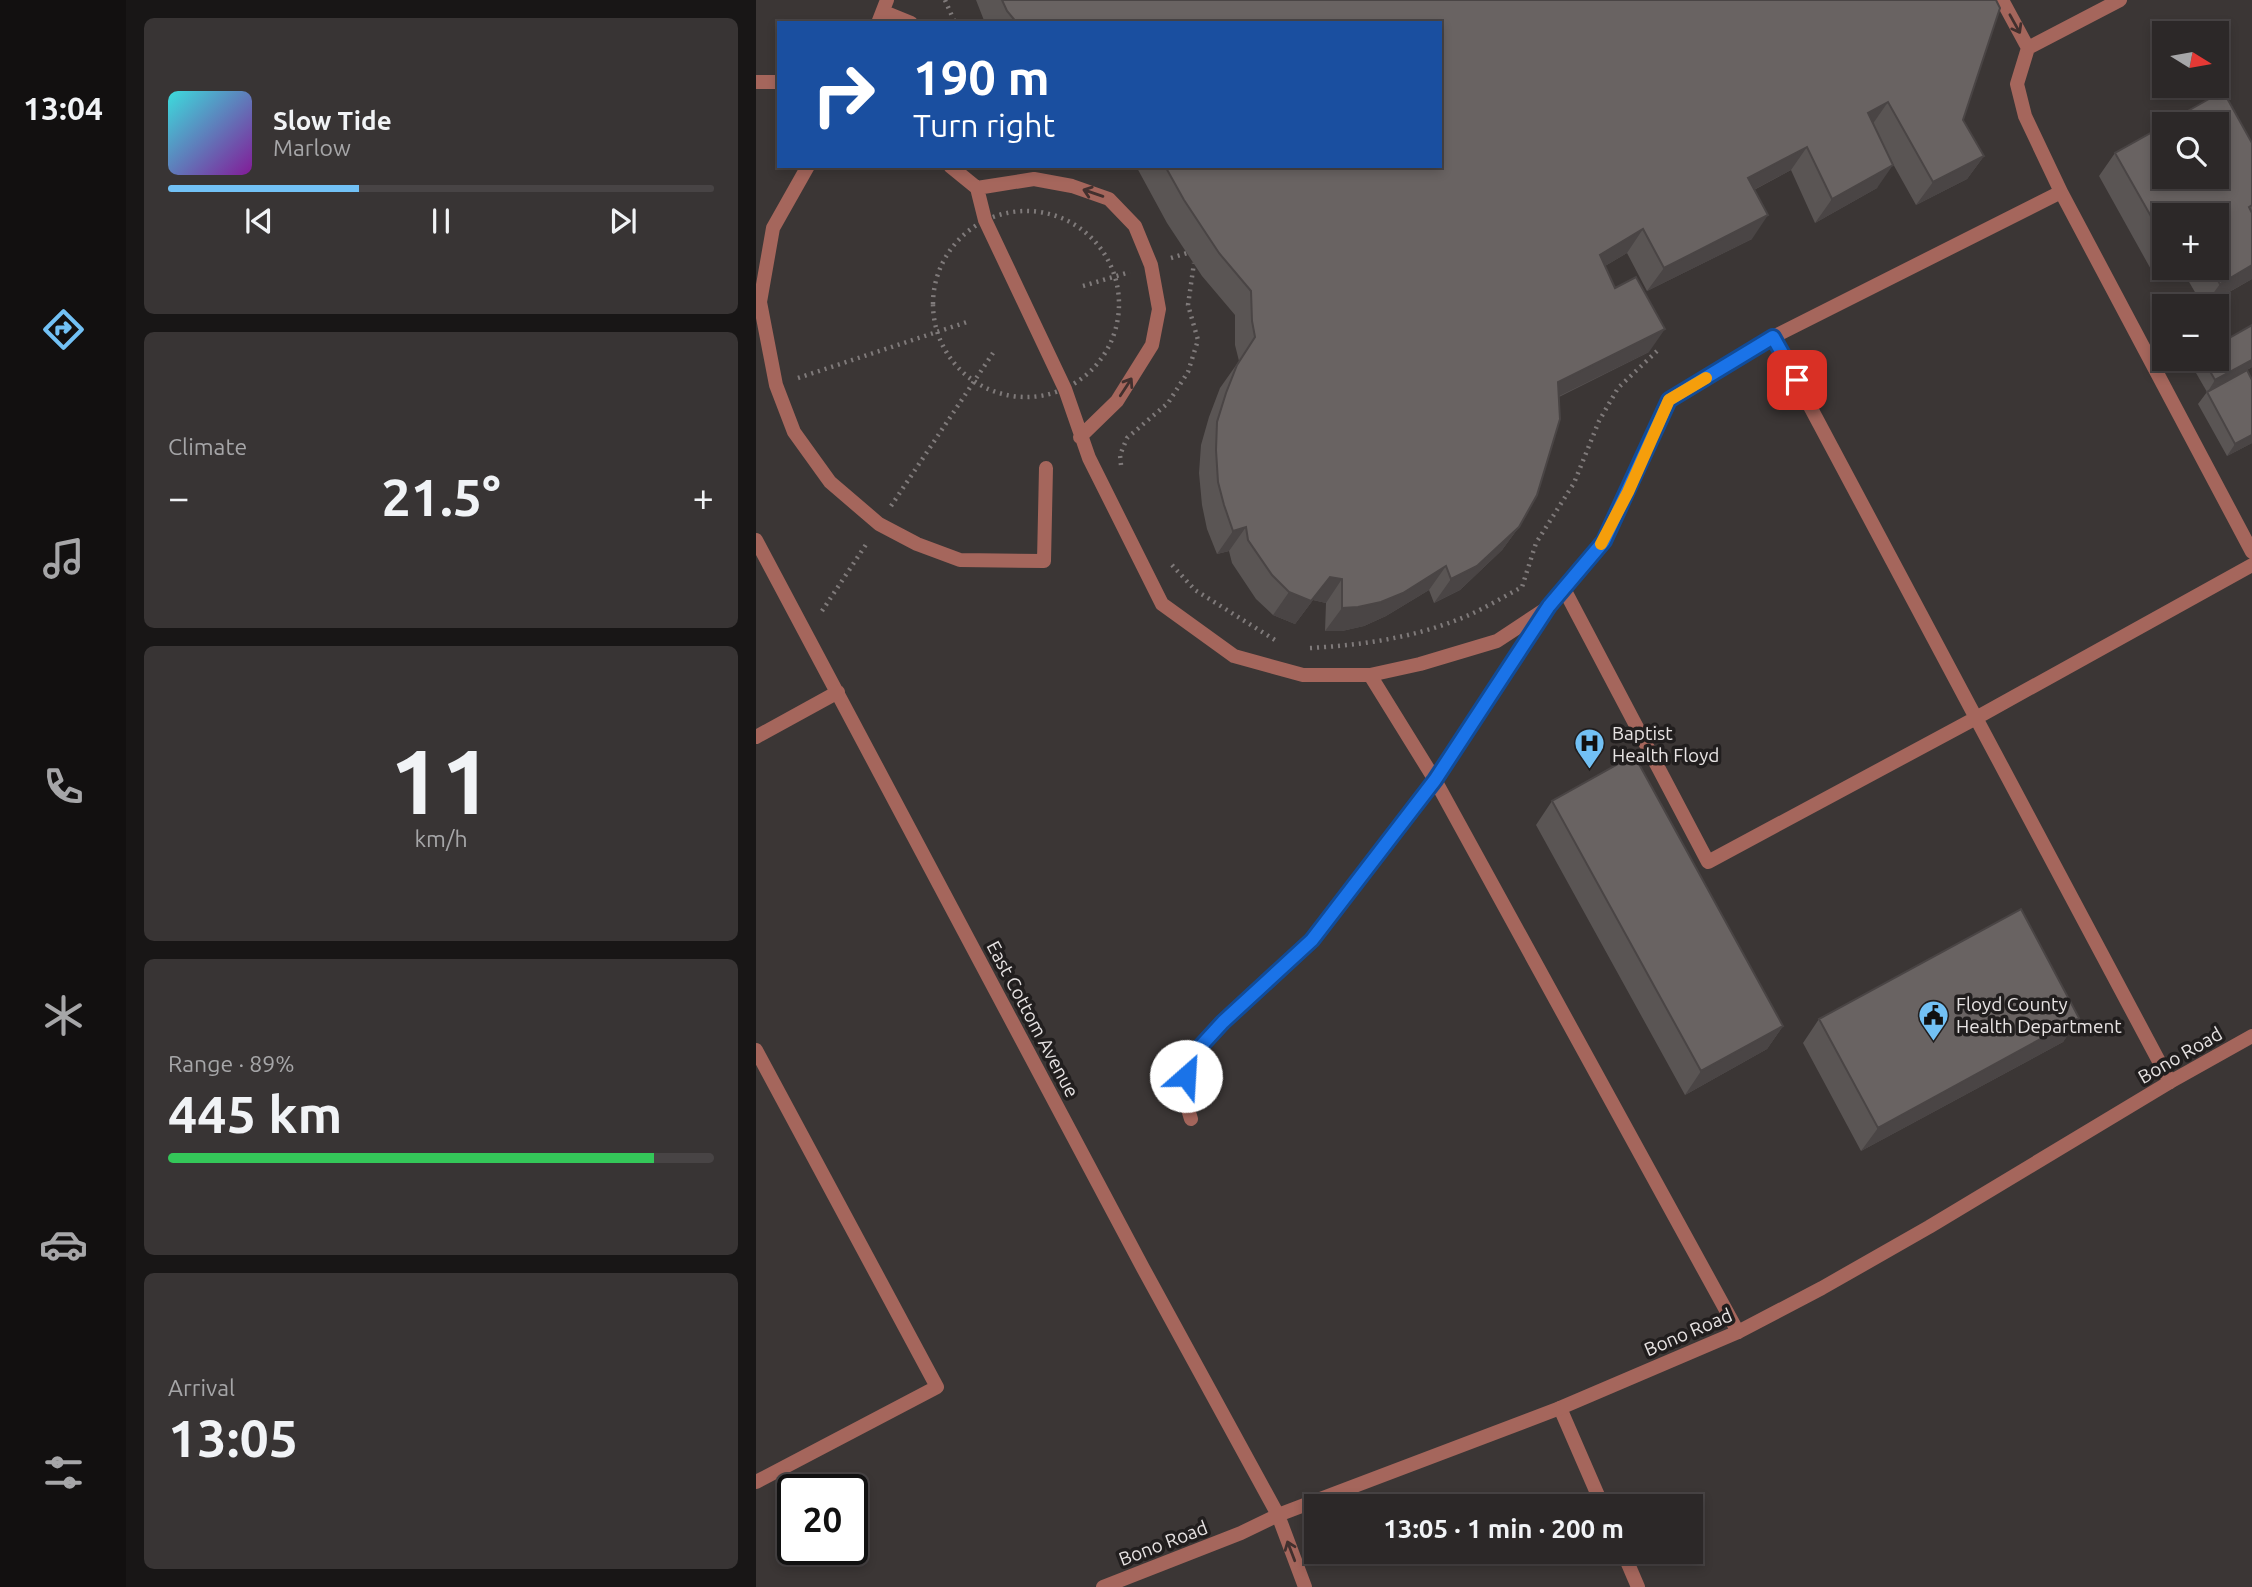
<!DOCTYPE html>
<meta charset="utf-8">
<style>
:root{--surface:#2c2828;--page:#383434;--text:#f1f3f6;--muted:#a6a6a8;--line:#484445;--accent:#72c1f5}
body{margin:0;font-family:Ubuntu,sans-serif;background:var(--page);color:var(--text);height:100vh;display:flex;flex-direction:column;font-size:26px;white-space:nowrap}
*{box-sizing:border-box;margin:0}
p{font-size:23px;color:var(--muted)}
.icon{flex:none;width:38px;height:38px;fill:none;stroke:currentColor;stroke-width:2;stroke-linecap:round;stroke-linejoin:round}
.map{position:relative;flex:1;overflow:hidden}
.panel{display:flex;flex-direction:column;gap:18px;padding:18px;background:#181616;width:630px}
.panel>*{flex:none}
.top-card{position:absolute;left:21px;top:21px;width:665px;height:147px;border-radius:0px;box-shadow:0 4px 10px #0003,0 0 0 2px var(--line);background:#1a4fa0;color:#fff;overflow:hidden}
.needle{width:46px;rotate:101deg}
.fabs{position:absolute;left:1396px;top:21px;display:grid;gap:14px}
.fabs a{display:grid;place-items:center;width:77px;height:77px;border-radius:0px;background:var(--surface);box-shadow:0 4px 10px #0003,0 0 0 2px var(--line);font-size:35px}
.speed{position:absolute;left:21px;top:1474px;display:flex;gap:14px;font-size:35px;font-weight:700;text-align:center}
.speed>*{display:grid;place-content:center;width:91px;height:91px;border-radius:50%;background:var(--surface);box-shadow:0 4px 10px #0003,0 0 0 2px var(--line);line-height:1}
.speed .limit{border:4px solid #111;border-radius:10px;background:#fff;color:#111}
.pin{position:absolute;display:grid;place-items:center;width:60px;height:60px;color:#fff;margin:-30px;border-radius:14px;box-shadow:0 4px 10px #0006}
.me{position:absolute;width:77px;margin:-38px;rotate:26deg;stroke-linejoin:round;filter:drop-shadow(0 0 5px #0008)}
.turn{display:flex;align-items:center;gap:24px;height:147px;padding:0 21px;font-size:32px}
.turn .icon{width:91px;height:91px;stroke-width:2.5}
.turn b{display:block;font-size:49px;line-height:60px}
.big{font-size:52px;font-weight:600;line-height:1.1}
.panel .card{flex:1;display:flex;flex-direction:column;justify-content:center;gap:10px;min-width:0;padding:0 24px;border-radius:10px;background:var(--page)}
.panel .dial{align-items:center;gap:0}
.dial b{font-size:91px;line-height:1}
.song{display:flex;align-items:center;gap:21px}
.cover{width:84px;height:84px;border-radius:10px;background:linear-gradient(135deg,hsl(180 70% 55%),hsl(290 70% 35%))}
.played{height:7px;border-radius:4px;background:linear-gradient(90deg,var(--accent) 35%,var(--line) 35%)}
.keys{display:flex;justify-content:space-around;direction:ltr}
.heat{display:flex;justify-content:space-between;align-items:center;font-size:38px;direction:ltr}
.charge{height:10px;border-radius:5px;background:linear-gradient(90deg,#34c759 89%,var(--line) 0)}
.trip{position:absolute;left:548px;top:1494px;width:399px;height:70px;border-radius:0px;background:var(--surface);box-shadow:0 4px 10px #0003,0 0 0 2px var(--line);font-weight:600;line-height:70px;text-align:center}
main{display:flex;flex:1;min-height:0}
.tabs{display:flex;flex-direction:column;width:126px;justify-content:space-around;align-items:center;background:#121010;color:var(--muted)}
.tabs .icon{width:49px;height:49px}
.tabs .active{color:var(--accent)}
.tabs b{font-size:32px;color:var(--text)}
.map>svg:first-child{display:block}
</style>
<main>
<nav class="tabs">
<b>13:04</b>
<svg class="icon active" aria-label="directions" viewBox="0 0 24 24"><path d="M12 3l9 9-9 9-9-9zM9 14v-3h6M13 9l2 2-2 2"/></svg>
<svg class="icon" aria-label="music" viewBox="0 0 24 24"><path d="M9 18V5l10-2v13"/><circle cx="6" cy="18" r="3"/><circle cx="16" cy="16" r="3"/></svg>
<svg class="icon" aria-label="phone" viewBox="0 0 24 24"><path d="M5 4h4l2 5-3 2q2 4 5 5l2-3 5 2v4C11 20 4 13 5 4z"/></svg>
<svg class="icon" aria-label="climate" viewBox="0 0 24 24"><path d="M12 3v18M4 7l16 10M4 17L20 7"/></svg>
<svg class="icon" aria-label="car" viewBox="0 0 24 24"><path d="M5 17H2v-5l4-1 3-4h7l3 4 3 1v5h-3M9 17h6M6 11h13"/><circle cx="7" cy="17" r="2"/><circle cx="17" cy="17" r="2"/></svg>
<svg class="icon" aria-label="filters" viewBox="0 0 24 24"><path d="M4 7h16M4 17h16"/><circle cx="9" cy="7" r="2"/><circle cx="15" cy="17" r="2"/></svg>
</nav>
<section class="panel">
<div class="card">
<div class="song"><i class="cover"></i><div><b>Slow Tide</b><p>Marlow</p></div></div>
<div class="played"></div>
<div class="keys"><svg class="icon" aria-label="previous" viewBox="0 0 24 24"><path d="M18 5L8 12l10 7zM5 5v14"/></svg><svg class="icon" aria-label="pause" viewBox="0 0 24 24"><path d="M8 5v14M16 5v14"/></svg><svg class="icon" aria-label="next" viewBox="0 0 24 24"><path d="M6 5l10 7-10 7zM19 5v14"/></svg></div>
</div>
<div class="card"><p>Climate</p>
<div class="heat"><a>−</a><b class="big">21.5°</b><a>+</a></div>
</div>
<div class="card dial"><b>11</b><p>km/h</p></div>
<div class="card"><p>Range · 89%</p><b class="big">445 km</b><div class="charge"></div></div>
<div class="card"><p>Arrival</p><b class="big">13:05</b></div>
</section>
<div class="map">
<svg width="1496" height="1587" viewBox="0 0 1496 1587">
<rect width="100%" height="100%" fill="#3b3635"/>
<g fill="none" stroke-linecap="round" stroke-linejoin="round">
<path stroke="#7f7a7a" stroke-width="4.5" stroke-dasharray="2 5" stroke-linecap="butt" d="M189 0 199 23
M177 304a93 93 0 1 1 186 0a93 93 0 1 1-186 0Z
M415 258 431 253
M327 286 374 272
M42 378 214 321
M365 465 364 455 371 438 412 403 432 372 442 340 432 305 438 263
M135 506 237 353
M416 565 439 590 519 640
M66 611 111 543
M554 648C609 645 662 637 713 615 731 607 749 596 766 587L780 543 818 483 843 421 862 388 901 351"/>
<path stroke="#a5665c" stroke-width="14" d="M1246 0 1272 48
M128 12 155 23
M122 23 131 0
M0 82H23
M52 166 17 228 4 302 20 385 38 432 74 482 123 524 161 544 204 560 288 561 290 468
M194 166 221 188 229 220 309 389 333 458 406 604 478 656 547 675H614L679 780 982 1332
M221 188 278 179 316 186 353 199 379 226 395 265 403 309 396 345 361 401 324 437
M1305 192 1496 552
M1017 337 1305 192 1269 116 1261 84 1272 48 1364 0
M808 589 952 862 1220 718 1496 565
M614 675 664 664 741 641 794 606 848 541 913 400 1017 337 1414 1082
M0 1050 181 1387 0 1482
M435 1119 427 1093 433 1060 467 1022 556 940 679 780 791 610
M804 1408 847 1507
M867 1552 882 1587"/>
<path stroke="#a5665c" stroke-width="14" d="M0 540 387 1268 522 1515 549 1587
M0 737 82 692
M347 1587 485 1533 522 1515 804 1408 982 1332 1066 1288 1173 1227 1414 1082 1496 1036"/>
</g>
<path fill="#5a5554" d="M220 0H1240L1207 120 1228 156 1211 179 1160 205 1132 155 1121 188 1059 223 1035 170 998 190 996 239 891 291 871 253 849 266 859 288 893 352 803 397 763 527 746 550 704 590 678 603 673 590 630 616 608 626 586 631H569L570 603 557 600 539 624 517 615 500 599 476 563 473 551 461 554 451 529 446 505 443 473 445 445 453 417 464 388 483 361 479 345V315L446 276 411 223 380 166H684V23H229Z
M1496 143V279L1449 306H1447L1425 268H1461V215H1409V267L1397 273 1343 176 1359 153Z
M1496 325V367L1491 370 1496 380V443L1471 456 1442 404 1451 392 1436 366 1441 359H1461Z
M796 801 1027 1026 1011 1049 929 1095 780 825Z
M1323 1018 1307 1042 1105 1151 1047 1043 1063 1019Z"/>
<path fill="#4a4545" d="M1132 102 1116 125 1112 113Z
M1051 147 1035 170 975 202 992 178Z
M1228 156 1211 179 1160 205 1177 182Z
M1137 165 1121 188 1059 223 1076 199Z
M1012 215 996 239 891 291 908 268Z
M887 229 871 253 827 279 844 255Z
M1409 257V267L1397 273Z
M1496 265V279L1448 306 1464 284Z
M909 329 893 352 785 405 802 382Z
M1496 360V367L1451 393 1459 380Z
M1496 435V443L1471 456 1479 444Z
M490 527 473 551 461 554 477 531Z
M763 527 746 550 704 590 678 603 695 579Z
M690 566 673 590 630 616 608 626 586 631H569L586 608Z
M574 577 586 579 570 603 557 600 539 624 517 615 533 592Z
M1323 1018 1307 1042 1105 1151 1122 1128Z
M1027 1026 1011 1049 929 1095 945 1071Z"/>
<path fill="#696362" stroke="#4a4545" stroke-width="2" d="M246 0H1240L1244 8 1207 120 1228 156 1177 182 1132 102 1112 113 1137 165 1076 199 1051 147 992 178 1012 215 908 268 887 229 844 255 859 288 880 277 909 329 802 382 804 419 781 495 763 527 721 566 695 579 690 566 647 593 625 602 602 607 586 608V579L574 577 555 601 533 592 516 575 492 540 490 527 477 531 468 505 462 482 460 450 461 422 470 393 481 365 499 337 496 321 495 291 463 253 428 200 409 166H684V23H261L251 11Z
M1467 91 1496 143V205L1493 207 1496 213V265L1464 284 1455 268H1461V215H1409V241L1359 153 1409 125V177H1461V124H1409Z
M1496 325V360L1459 380 1447 359H1461V345Z
M1491 370 1496 380V435L1479 444 1451 392Z
M878 755 1027 1026 945 1071 796 801Z
M1265 909 1323 1018 1122 1128 1063 1019Z"/>
<defs><path id="oneway-shaft" d="M-6 0H5M1.5-3L5.5 0L1.5 3" fill="none" stroke-width="1.6" stroke-linecap="round" stroke-linejoin="round" transform="scale(1.75)"/></defs>
<g stroke="#42302e">
<use href="#oneway-shaft" transform="translate(1259 24) rotate(61)"/>
<use href="#oneway-shaft" transform="translate(337 193) rotate(-161)"/>
<use href="#oneway-shaft" transform="translate(370 387) rotate(-57)"/>
<use href="#oneway-shaft" transform="translate(535 1551) rotate(-111)"/>
</g>
<g fill="none" stroke-linecap="round" stroke-linejoin="round">
<defs>
<path id="route" d="M430 1076 433 1059 467 1022 556 940 679 780 793 606 848 541 913 400 1017 337 1041 380"/>
</defs>
<use href="#route" stroke="#114b97" stroke-width="18"/>
<use href="#route" stroke="#1a73e8" stroke-width="12"/>
<path stroke="#f59e0b" stroke-width="12" d="M845 544 872 492 913 400 950 378"/>
</g>
<defs>
<symbol id="hospital-pin" viewBox="-11 -11 22 30"><path d="M0 17L-7.5 6A9.5 9.5 0 1 1 7.5 6Z" fill="#72c1f5" stroke="#211e1e"/><path d="M-5-5h3v3.5h4V-5h3V5h-3V1.5h-4V5h-3Z" fill="#111"/></symbol>
<symbol id="civic-pin" viewBox="-11 -11 22 30"><path d="M0 17L-7.5 6A9.5 9.5 0 1 1 7.5 6Z" fill="#72c1f5" stroke="#211e1e"/><path d="M-.6-6.5H3V-4.5H.6V-3L4-1V1h2V6H-6V1h2V-1L-.6-3ZM-1.2 2.5V6h2.4V2.5Z" fill="#111"/></symbol>
</defs>
<g fill-rule="evenodd">
<use href="#hospital-pin" x="816" y="726" width="35" height="47"/>
<use href="#civic-pin" x="1160" y="998" width="35" height="47"/>
</g>
<g text-anchor="middle" stroke-width="7" stroke-linejoin="round" paint-order="stroke">
<g font-size="19" fill="#e7e3e3" stroke="#211e1e" text-anchor="start">
<text x="856" y="740">Baptist<tspan x="856" dy="22">Health Floyd</tspan></text>
<text x="1200" y="1011">Floyd County<tspan x="1200" dy="22">Health Department</tspan></text>
</g>
<g font-size="19" fill="#e7e3e3" stroke="#211e1e">
<text transform="translate(277 1019) rotate(62)" y="7">East Cottom Avenue</text>
<text transform="translate(1424 1055) rotate(-30)" y="7">Bono Road</text>
<text transform="translate(932 1332) rotate(-23)" y="7">Bono Road</text>
<text transform="translate(407 1543) rotate(-21)" y="7">Bono Road</text>
</g>
</g>
</svg>
<div class="fabs">
<a><svg class="needle" viewBox="-14 -14 28 28"><path d="M0-13l5 13h-10z" fill="#e53935"/><path d="M0 13l5-13h-10z" fill="#a6a6a8"/></svg></a>
<a><svg class="icon" aria-label="search" viewBox="0 0 24 24"><circle cx="10" cy="10" r="6"/><path d="M15 15l6 6"/></svg></a>
<a>+</a>
<a>−</a>
</div>
<div class="speed"><div class="limit">20</div></div>
<div class="pin" style="left:1041px;top:380px;background:#d93025"><svg class="icon" aria-label="arrive" viewBox="0 0 24 24"><path d="M6 21V4h12l-3 4 3 4H6"/></svg></div>
<svg class="me" style="left:430px;top:1076px" viewBox="-20 -20 40 40"><circle r="19" fill="#fff"/><path d="M0-13L10 11 0 6-10 11z" fill="#1a73e8"/></svg>
<div class="trip">13:05 · 1 min · 200 m</div>
<div class="top-card">
<div class="turn"><svg class="icon" aria-label="right" viewBox="0 0 24 24"><path d="M7 20v-9h11M14 6l5 5-5 5"/></svg><div><b>190 m</b>Turn right</div></div>
</div>
</div>
</main>
